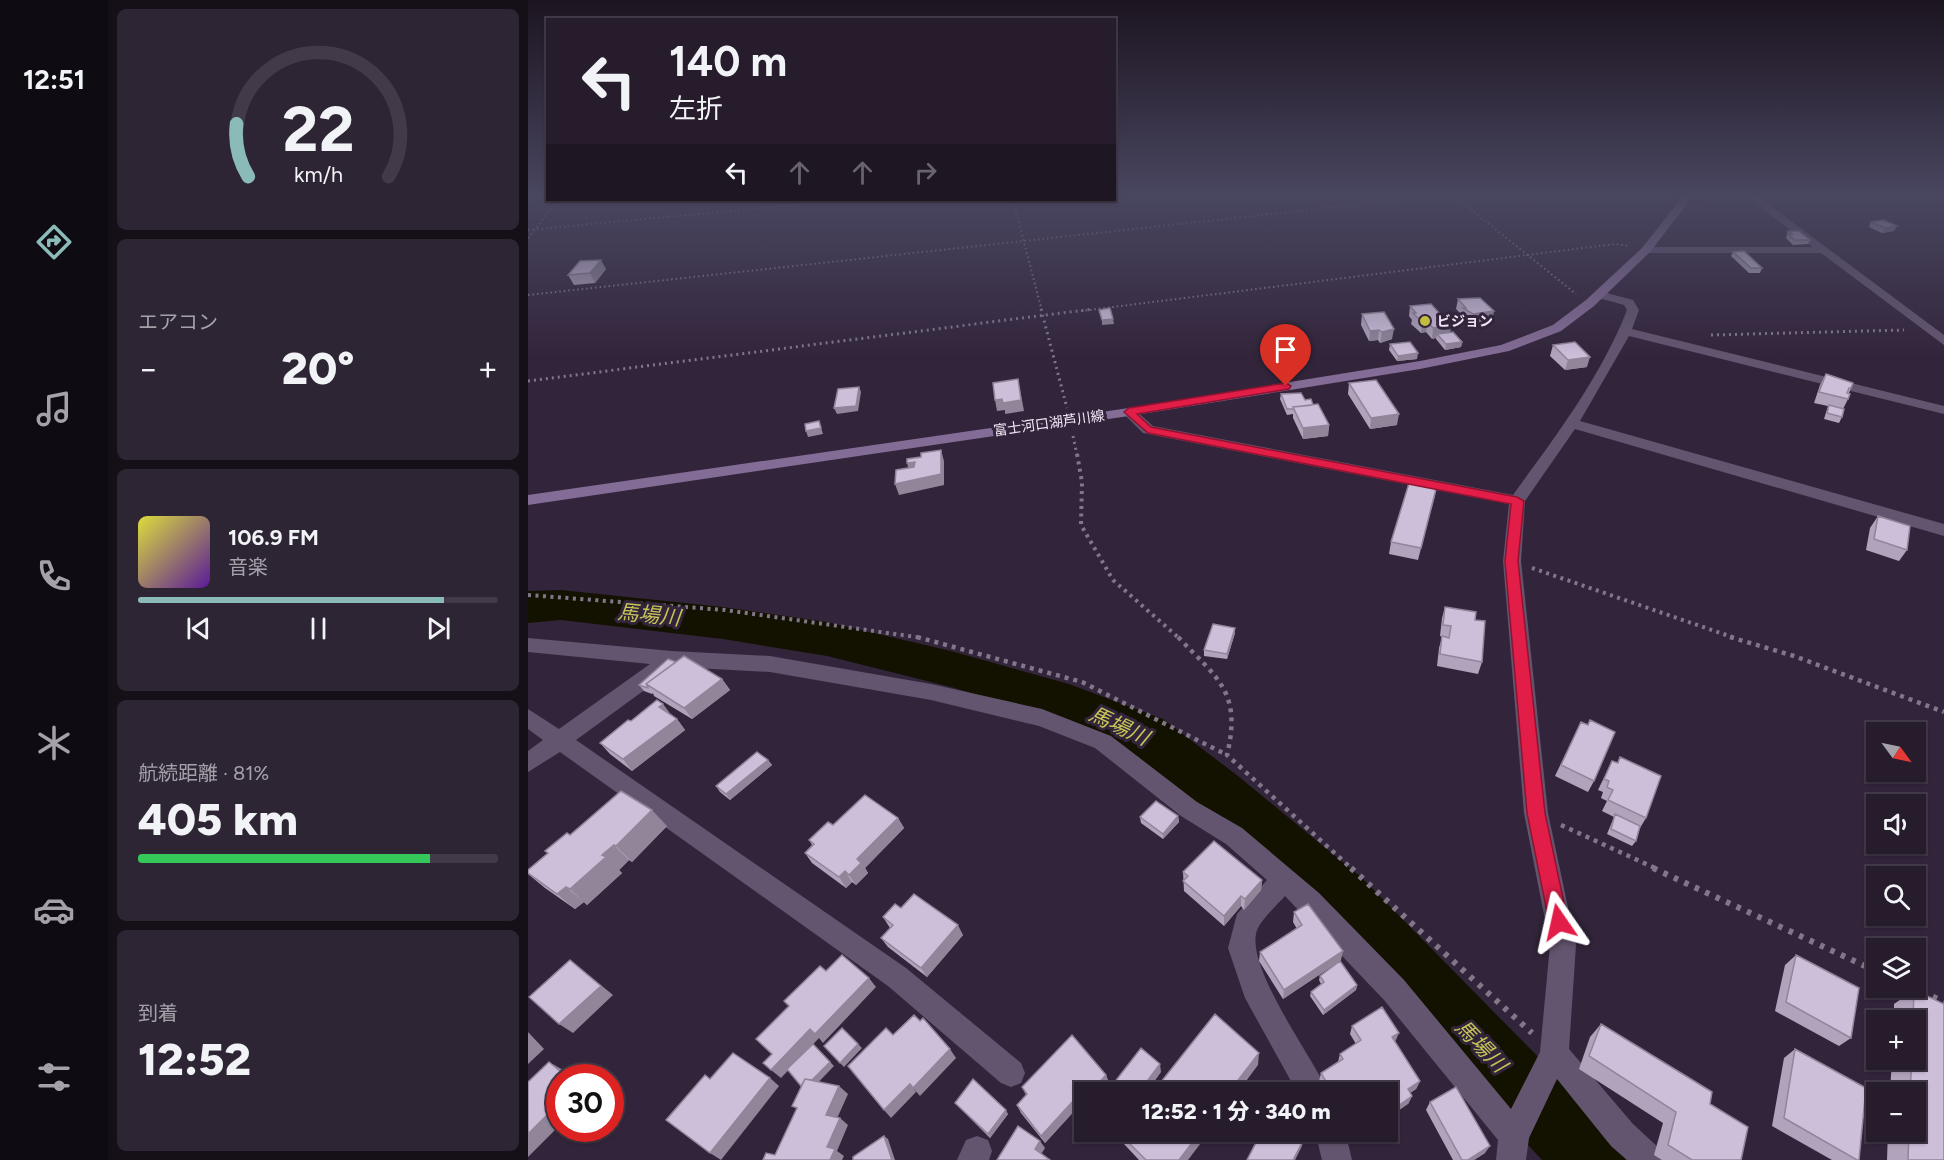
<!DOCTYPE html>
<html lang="ja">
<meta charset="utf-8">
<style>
:root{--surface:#261c2c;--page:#2e2534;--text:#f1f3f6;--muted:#a4a1a9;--line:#423a48;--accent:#8bbbb9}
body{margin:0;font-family:Figtree,"Noto Sans JP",sans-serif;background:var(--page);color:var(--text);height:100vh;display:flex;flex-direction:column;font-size:22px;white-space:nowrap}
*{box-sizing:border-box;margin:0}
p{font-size:20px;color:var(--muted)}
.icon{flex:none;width:33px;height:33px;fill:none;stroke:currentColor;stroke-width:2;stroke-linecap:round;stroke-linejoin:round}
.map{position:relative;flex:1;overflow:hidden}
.details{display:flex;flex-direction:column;gap:9px;padding:9px;background:#150f18;width:420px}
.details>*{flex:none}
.guide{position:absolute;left:18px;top:18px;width:570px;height:183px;border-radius:0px;box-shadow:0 2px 4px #0004,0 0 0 2px var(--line);background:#261c2c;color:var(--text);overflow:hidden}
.needle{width:39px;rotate:123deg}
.buttons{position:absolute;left:1338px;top:722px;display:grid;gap:12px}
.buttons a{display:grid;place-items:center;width:60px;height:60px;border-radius:0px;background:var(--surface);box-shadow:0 2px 4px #0004,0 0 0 2px var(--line);font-size:30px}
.speed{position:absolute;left:18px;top:1064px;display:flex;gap:12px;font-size:30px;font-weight:700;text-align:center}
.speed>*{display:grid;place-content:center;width:78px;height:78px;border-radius:50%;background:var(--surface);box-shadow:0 2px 4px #0004,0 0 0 2px var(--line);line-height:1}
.speed .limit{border:9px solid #d22;background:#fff;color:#111}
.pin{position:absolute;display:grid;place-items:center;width:51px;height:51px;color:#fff;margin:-62px -26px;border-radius:50% 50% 50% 0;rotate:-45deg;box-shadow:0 0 6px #0007}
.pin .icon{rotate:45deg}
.me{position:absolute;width:66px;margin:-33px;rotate:349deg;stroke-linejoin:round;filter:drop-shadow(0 0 4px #0008)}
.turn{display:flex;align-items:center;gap:21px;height:126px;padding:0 24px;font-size:27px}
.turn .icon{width:78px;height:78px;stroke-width:2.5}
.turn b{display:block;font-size:42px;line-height:51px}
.lanes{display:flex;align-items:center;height:57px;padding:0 24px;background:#0003;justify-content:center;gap:30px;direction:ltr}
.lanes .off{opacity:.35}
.big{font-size:45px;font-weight:800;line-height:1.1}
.details .tile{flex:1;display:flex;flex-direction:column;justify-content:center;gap:9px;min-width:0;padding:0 21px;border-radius:9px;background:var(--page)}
.details .dial{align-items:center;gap:0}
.dial svg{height:156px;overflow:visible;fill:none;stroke:var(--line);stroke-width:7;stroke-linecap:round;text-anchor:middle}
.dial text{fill:var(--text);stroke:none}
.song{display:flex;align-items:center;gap:18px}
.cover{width:72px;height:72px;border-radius:9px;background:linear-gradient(135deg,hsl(60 70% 55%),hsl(270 70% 35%))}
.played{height:6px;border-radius:3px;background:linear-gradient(90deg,var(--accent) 85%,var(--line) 85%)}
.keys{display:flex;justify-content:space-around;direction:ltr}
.heat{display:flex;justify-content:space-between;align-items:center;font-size:33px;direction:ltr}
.charge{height:9px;border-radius:4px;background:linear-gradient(90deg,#34c759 81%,var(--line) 0)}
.trip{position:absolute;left:546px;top:1082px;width:324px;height:60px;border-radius:0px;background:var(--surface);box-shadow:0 2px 4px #0004,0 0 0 2px var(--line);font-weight:800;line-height:60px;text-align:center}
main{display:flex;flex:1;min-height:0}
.tabs{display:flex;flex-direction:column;width:108px;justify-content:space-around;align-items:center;background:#0f0b12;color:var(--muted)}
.tabs .icon{width:42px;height:42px}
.tabs .active{color:var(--accent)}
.tabs b{font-size:27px;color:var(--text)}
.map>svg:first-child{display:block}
</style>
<main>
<nav class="tabs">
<b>12:51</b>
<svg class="icon active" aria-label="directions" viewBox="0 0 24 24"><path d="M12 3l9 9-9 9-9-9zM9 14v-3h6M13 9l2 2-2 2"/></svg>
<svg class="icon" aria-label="music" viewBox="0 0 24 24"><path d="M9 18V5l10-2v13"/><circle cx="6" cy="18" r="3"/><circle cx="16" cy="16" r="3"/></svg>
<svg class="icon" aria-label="phone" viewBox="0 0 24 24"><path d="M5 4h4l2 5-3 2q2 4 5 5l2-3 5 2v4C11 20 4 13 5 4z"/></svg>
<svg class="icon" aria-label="climate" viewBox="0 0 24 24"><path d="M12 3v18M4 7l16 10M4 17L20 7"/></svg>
<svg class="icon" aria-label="car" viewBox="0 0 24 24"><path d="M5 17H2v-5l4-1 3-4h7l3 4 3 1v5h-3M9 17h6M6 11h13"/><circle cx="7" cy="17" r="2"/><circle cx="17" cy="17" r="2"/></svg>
<svg class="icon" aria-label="filters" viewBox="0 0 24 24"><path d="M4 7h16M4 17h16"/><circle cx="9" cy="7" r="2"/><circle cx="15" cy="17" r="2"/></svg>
</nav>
<section class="details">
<div class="tile dial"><svg viewBox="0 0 100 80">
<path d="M14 69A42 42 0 1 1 86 69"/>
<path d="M14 69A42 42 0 0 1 8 42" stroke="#8bbbb9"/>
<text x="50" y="56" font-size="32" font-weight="700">22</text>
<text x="50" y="72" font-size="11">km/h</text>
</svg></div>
<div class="tile"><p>エアコン</p>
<div class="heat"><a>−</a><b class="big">20°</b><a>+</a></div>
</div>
<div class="tile">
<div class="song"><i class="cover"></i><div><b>106.9 FM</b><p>音楽</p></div></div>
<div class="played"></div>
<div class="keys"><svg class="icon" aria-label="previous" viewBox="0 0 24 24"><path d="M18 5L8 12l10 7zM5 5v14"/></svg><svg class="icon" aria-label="pause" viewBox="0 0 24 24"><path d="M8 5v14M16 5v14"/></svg><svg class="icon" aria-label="next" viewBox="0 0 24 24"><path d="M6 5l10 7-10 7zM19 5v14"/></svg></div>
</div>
<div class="tile"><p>航続距離 · 81%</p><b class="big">405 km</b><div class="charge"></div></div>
<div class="tile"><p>到着</p><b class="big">12:52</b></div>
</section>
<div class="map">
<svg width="1416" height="1160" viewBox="0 0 1416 1160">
<rect width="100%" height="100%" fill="#32253b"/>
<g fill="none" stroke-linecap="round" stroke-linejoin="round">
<path stroke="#131200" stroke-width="4" d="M1140 195 1171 203 1177 195"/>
<path fill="#131200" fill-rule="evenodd" d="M33 590 195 607 299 622 423 651 541 684 635 719 710 776 834 878 1087 1135 1098 1160H1014L792 918 672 808 599 749 528 718 423 687 299 656 195 639 33 620 0 623V591Z"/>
<path stroke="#82778a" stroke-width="2" stroke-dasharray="1.5 3" stroke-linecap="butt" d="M925 195 1048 294
M485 200 514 311
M0 230 320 200
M0 238 30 200
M0 295 918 195
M553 311 1087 244 1101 246"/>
<path stroke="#82778a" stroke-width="3" stroke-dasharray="2 4" stroke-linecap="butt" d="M513 309 539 408
M1183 335 1376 330
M0 381 565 309
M545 436 549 455"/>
<path stroke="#82778a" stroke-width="4" stroke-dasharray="3 4.5" stroke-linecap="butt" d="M549 454 554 482 553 525 585 580 651 638
M1004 568 1207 638
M0 595 197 610 395 638"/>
<path stroke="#82778a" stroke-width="4.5" stroke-dasharray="4 5" stroke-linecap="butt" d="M389 637 554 682 699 755
M650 637C690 679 714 692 699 755L824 869
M1202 637 1266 656 1416 712
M1033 825 1129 869"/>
<path stroke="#82778a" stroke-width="6" stroke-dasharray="4.5 7" stroke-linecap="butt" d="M823 868 1004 1033
M1125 868 1348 971
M1384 987 1416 1002"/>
<path fill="#63556f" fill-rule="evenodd" d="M1217 195H1228L1416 335V345L1293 253H1118L1113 250 1118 247H1284Z
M1071 291 1105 300 1111 310 1104 329 1416 406V414L1101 336 1052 421 1416 524V536L1047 429 997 501 993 561 1020 813 1048 945 1041 1049 1105 1124 1132 1149 1136 1160H1099L1083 1146 1029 1079 1001 1138 998 1160H968L970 1140 856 1000 757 896C748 906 736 917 730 928 713 962 785 1057 800 1092H769L717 998 700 948 709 914 739 880 698 844 653 816 567 748 511 726 403 700 242 672 148 667 48 740 378 968 493 1063 497 1073 493 1083 483 1087 473 1083 360 986 32 752 0 772V751L15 740 0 729V709L31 729 122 664 0 652V638L144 651 242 656 403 684 514 709 583 736 669 802 714 828 791 893 876 980 983 1109 1012 1052 1022 945 996 813 975 561 981 504 620 434 615 433 594 412 601 408 606 409 625 426 985 495C1027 437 1073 377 1099 310L1096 305 1067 297V293Z
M787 1131H817L824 1160H794Z
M449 1136 460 1140 464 1151 461 1160H429L438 1140Z"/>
<path fill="#836c95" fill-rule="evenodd" d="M1156 195H1166L1122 252 1066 306 1033 331 981 351 892 369 601 416 0 505V495L601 408 892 361 973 345 1025 325 1058 300 1114 248Z"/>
</g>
<path fill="#b0a3bb" d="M1343 222 1369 226 1366 231 1354 233 1341 227Z
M1260 231 1282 240 1280 244 1265 245 1258 238Z
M1205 252 1234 268 1232 273H1221L1203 256Z
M78 269 67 283 46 285 40 275Z
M930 299 964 322 942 325 933 319 934 315 928 309Z
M882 306 923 326 922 333 934 342 933 347 917 350 908 339V338L904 339 898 332 893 333 883 324 884 320 881 316Z
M834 314 864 339 852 343 850 340 841 341 833 325Z
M862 344 889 359 869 361 861 350Z
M1025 345 1059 367 1037 370 1022 356Z
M1298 374 1323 388 1321 393 1320 399 1315 409 1314 417 1311 423 1296 419 1300 406 1286 403 1292 385Z
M821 383 869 425 842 429 820 394Z
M753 394 777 400 785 405 801 425 800 436 775 439 765 418V414L759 415 752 399Z
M909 485 890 560 861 554 863 542Z
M1350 516 1379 550 1371 561 1338 550 1342 528Z
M917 607 947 620 954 662 950 674 909 666 911 648 914 637 912 636 914 618Z
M707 633 699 659 676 656V650Z
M194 679 202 690 164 719 126 696 125 693 124 694 116 691 111 685Z
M143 714 149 719 157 730 104 771 82 754 72 743 103 721Z
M1053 722 1066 781 1060 792 1027 776Z
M1092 757 1118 818 1112 828 1108 841 1104 846 1079 834 1086 817 1074 811 1079 801 1073 798 1075 792 1070 790 1084 761 1089 763Z
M240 760 244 765 202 800 192 792 188 786Z
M650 816 651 822 635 839 613 823 612 817Z
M370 818 376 828 337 868 340 873 328 885 324 882 318 888 284 863 277 853 284 845 281 840 305 825Z
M139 826 104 862 101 860 91 870 94 873 59 905 56 902 47 909 17 888 0 874 20 854 17 851 42 835Z
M655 872 734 880 733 890 716 910 713 906 696 926 656 891Z
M373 908 435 935 399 977 360 947 353 938 362 928 355 917Z
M766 912 813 960 812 961 829 985 828 990 795 1015 782 996 783 992 793 984 791 980 792 976 809 963 755 999 731 961 732 952 769 929 765 922Z
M1268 955 1323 1038 1311 1046 1247 1011 1257 965Z
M1386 990 1416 1160H1359L1360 1131H1388V1092H1362L1364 1059H1388V1020H1366V1004Z
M1073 1024 1182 1104 1213 1160H1134L1126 1155 1135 1123 1051 1069 1062 1037Z
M824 1026 867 1042 892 1081 888 1089 882 1093 884 1096 880 1104 860 1092H798L791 1081 793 1073 810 1062 812 1054 828 1044 822 1034Z
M1267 1049 1331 1160H1304L1244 1126 1256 1058Z
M578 1075 581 1083 572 1092H556L553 1114 549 1108 517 1143 493 1113 489 1105 498 1095 494 1087Z
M902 1102 957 1153 946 1160H925L898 1110Z
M427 1103 480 1114 462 1138Z
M592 1134 660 1160H611L596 1144Z"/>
<path fill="#908599" d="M1369 226 1366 231 1354 233 1357 228Z
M73 260 78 269 67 283 62 273Z
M966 311 964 322 942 325 945 314Z
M585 319 586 324 574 325V320Z
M894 322H900L898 332 893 333Z
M923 326 921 336 909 334 908 338 904 339 905 328Z
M866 329 864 339 852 343 854 332Z
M851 330 850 340 841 341 842 331Z
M934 342 933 347 917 350 918 344Z
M890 353 889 359 869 361 870 356Z
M1062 357 1059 367 1037 370 1040 360Z
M490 379 496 411 477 414V410L469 411 467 400Z
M331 387 333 392 330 411 309 414 306 408Z
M871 414 869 425 842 429 843 418Z
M291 421 295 434 280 437 278 431Z
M801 425 800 436 775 439V428Z
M413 450 416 461V485L371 495 367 484Z
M387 462 390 474 382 475 379 463Z
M909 485 907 496 890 560 893 548Z
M707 628V633L699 659V654Z
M194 679 202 690 164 719 156 708Z
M135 704 144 716 131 707Z
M149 719 157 730 104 771 95 759Z
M240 760 244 765 202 800 198 794Z
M124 810 139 826 104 862 88 846Z
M650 816 651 822 635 839V834Z
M370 818 376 828 337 868 340 873 328 885 321 875 329 859Z
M86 845 101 860 91 870 94 873 59 905 42 889 74 855Z
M317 871 324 882 318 888 311 877Z
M734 880 733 890 716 910 717 899Z
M38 887 56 902 47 909 29 894Z
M713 896V906L696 926V916Z
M430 925 435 935 399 977 393 968Z
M815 951 813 960 755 999 756 990Z
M42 960 85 995 45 1033 31 1024Z
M341 978 348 987 295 1043 291 1038 253 1078 243 1070 282 1029Z
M829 985 828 990 795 1015 796 1010Z
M0 1032 16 1049 0 1064Z
M871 1033 867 1042 864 1037Z
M285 1044 306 1066 280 1093Z
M330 1044 334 1048 316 1067 312 1063Z
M422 1049 428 1058 392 1096 385 1088Z
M731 1053 730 1065 710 1092H701Z
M21 1062 35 1070 43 1077H39Z
M632 1064 633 1072 619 1092H611Z
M578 1075 581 1083 572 1092H562Z
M242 1078 251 1086 193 1160 182 1153Z
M892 1081 888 1089 876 1097 880 1089Z
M382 1084 388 1092 363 1118 356 1110Z
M311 1086 320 1094 307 1123 298 1115Z
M884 1096 880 1104 860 1118V1113Z
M556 1098V1110L553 1114 550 1106Z
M545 1101 549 1108 517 1143 513 1136Z
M32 1102V1125L0 1157V1134Z
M478 1110 480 1114 462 1138 460 1134Z
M312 1118 320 1125 309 1151 316 1156 314 1160H302L299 1147Z
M673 1131H682L660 1160H651Z
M356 1136 360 1139 367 1160H364Z
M776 1139 774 1146 767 1160H765Z
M512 1141 517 1148 512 1156 507 1149Z
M962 1146 957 1153 946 1160H940Z"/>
<path fill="#cdbeda" stroke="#908599" stroke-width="1.5" d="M1355 220 1369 226 1357 228 1343 222Z
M1260 231H1271L1282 240H1267L1260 234H1264Z
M1216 251 1234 268H1223L1205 252Z
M73 260 62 273 40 275 52 261Z
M952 298 966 311 945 314 935 308H938L930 299Z
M903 304 923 326 905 328 900 322H894L885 313H888L882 306Z
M582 308 585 319 574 320 571 310Z
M856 312 866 329 854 332 851 330 842 331 834 314Z
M925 332 934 342 918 344 909 334Z
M882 342 890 353 870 356 862 344Z
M1047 342 1062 357 1040 360 1025 345Z
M1298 374 1325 383 1323 388H1321L1319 393 1322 394 1320 399 1291 392Z
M490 379 493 400 475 403 474 399 467 400 465 383Z
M848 380 871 414 843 418 821 383Z
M331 387 328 406 306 408 310 389Z
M773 393 777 400 783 399 785 405 765 407 766 409H759L753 394Z
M790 404 801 425 775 428 765 407Z
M1301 405 1316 409 1314 417 1299 413Z
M291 421 293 428 278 431 277 424Z
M413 450V474L367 484 368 470 386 467 387 462 379 463V459L393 457V453Z
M882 480 909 485 893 548 863 542Z
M1350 516 1382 526 1379 550 1346 539Z
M917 607 948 612 947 620 957 621 954 662 912 654 914 636 921 638 923 626 915 625Z
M685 624 707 628 699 654 676 650Z
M156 656 194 679 156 708 118 684Z
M140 659 148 662 118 684 120 687V688L111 685Z
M129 700 135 704 131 707 149 719 95 759 72 743 100 720 103 721Z
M1062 720 1087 732 1066 781 1033 765 1053 722 1060 725Z
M229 752 240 760 198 794 188 786Z
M1092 757 1133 776 1118 818 1080 800 1085 790 1079 787 1081 781 1076 779 1084 761 1090 763Z
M93 791 124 810 88 846 86 845 74 855 78 857 42 889 38 887 29 894 0 873V870L20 853 17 851 39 833 42 835Z
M337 795 370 818 329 859 333 863 321 875 317 871 311 877 277 853 286 844 281 840 300 822 305 825Z
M628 801 650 816 635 834 612 817Z
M1087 814 1112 826 1108 841 1083 829Z
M686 841 734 880 717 899 713 896 696 916 655 881 660 876 655 872Z
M386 894 430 925 393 968 353 938 365 925 355 917 367 904 373 908Z
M780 904 815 951 756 990 732 952 774 925 766 912Z
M314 955 341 978 287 1034 282 1029 243 1070 235 1063 244 1054 228 1039 261 1006 256 1001 292 966 298 971Z
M1268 955 1331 988 1323 1038 1258 1002Z
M42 960 73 986 31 1024 1 997Z
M812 961 829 985 796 1010 783 992 796 982 792 976Z
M1386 990 1416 1004V1160H1380L1381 1131H1388V1092H1382L1384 1059H1388V1020H1385Z
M854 1007 871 1033 864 1037 892 1081 880 1089 884 1096 860 1113V1092H804L793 1073 815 1059 812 1054 833 1040 824 1026Z
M687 1014 731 1053 701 1092H625Z
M386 1015 392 1021 395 1018 422 1049 385 1088 382 1084 356 1110 320 1066 358 1028 365 1035Z
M1073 1024 1184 1092 1182 1104 1220 1127 1213 1160H1164L1140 1145 1148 1112 1061 1056Z
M314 1028 330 1044 312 1063 296 1046Z
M544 1035 578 1075 562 1092H556V1098L550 1106 545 1101 513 1136 489 1105 499 1094 494 1087Z
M285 1044 302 1062 284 1080 277 1079 273 1086 259 1069Z
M613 1048 632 1064 611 1092H579Z
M1267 1049 1338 1088 1331 1160H1329L1256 1118Z
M205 1053 242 1078 182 1153 138 1120 177 1075 182 1079Z
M21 1062 39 1077H32V1102L0 1134V1082Z
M277 1079 311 1086 298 1115 312 1118 299 1147 307 1149 302 1160H235L238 1153 247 1155 269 1108 264 1106Z
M445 1079 478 1110 460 1134 427 1103Z
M928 1087 962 1146 940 1160H934L902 1102Z
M490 1126 512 1141 507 1149 522 1160H469Z
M594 1131H673L651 1160H618L592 1134Z
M734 1131H775L772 1136 776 1139 765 1160H719Z
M356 1136 364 1160H325V1157Z"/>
<linearGradient id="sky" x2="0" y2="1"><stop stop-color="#1c1420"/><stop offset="0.55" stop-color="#494660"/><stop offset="1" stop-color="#494660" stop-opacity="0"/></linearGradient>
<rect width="1416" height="357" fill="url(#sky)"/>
<path fill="#e11d48" stroke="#92132f" stroke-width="1.5" d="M758 383 763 386 761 389 609 414 623 427 989 497 996 501 990 561 1017 813 1040 922 1037 928 1031 931 1024 928 1021 922 999 813 977 561 983 504 620 433 596 412 601 408Z"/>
<circle fill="#c1bd40" stroke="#32253b" stroke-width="2" cx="897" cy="321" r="6"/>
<g text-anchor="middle" stroke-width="6" stroke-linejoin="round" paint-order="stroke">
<g font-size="14" font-weight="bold" fill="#eee6f5" stroke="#32253b" text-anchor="start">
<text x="909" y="326">ビジョン</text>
</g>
<g font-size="14" fill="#eee6f5" stroke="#32253b">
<text transform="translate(521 423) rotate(-8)" y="5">富士河口湖芦川線</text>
</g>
<g font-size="21" font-style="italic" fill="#c7c458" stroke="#32253b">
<text transform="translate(121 615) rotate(6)" y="7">馬場川</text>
<text transform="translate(591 726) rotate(25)" y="7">馬場川</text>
<text transform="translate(953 1046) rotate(46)" y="7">馬場川</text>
</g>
</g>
</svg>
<div class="buttons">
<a><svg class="needle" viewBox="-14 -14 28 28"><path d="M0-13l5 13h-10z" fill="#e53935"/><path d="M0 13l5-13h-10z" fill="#a4a1a9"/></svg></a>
<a><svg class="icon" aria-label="sound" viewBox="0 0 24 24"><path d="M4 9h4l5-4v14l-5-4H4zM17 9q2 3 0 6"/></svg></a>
<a><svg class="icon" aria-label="search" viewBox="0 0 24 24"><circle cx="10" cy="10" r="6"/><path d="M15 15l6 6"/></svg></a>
<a><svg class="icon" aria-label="layers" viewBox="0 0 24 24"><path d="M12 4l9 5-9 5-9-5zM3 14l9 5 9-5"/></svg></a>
<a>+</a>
<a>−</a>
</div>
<div class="speed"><div class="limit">30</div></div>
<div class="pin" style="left:758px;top:386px;background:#d93025"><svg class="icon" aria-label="arrive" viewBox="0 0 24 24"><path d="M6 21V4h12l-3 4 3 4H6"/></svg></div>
<svg class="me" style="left:1031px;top:922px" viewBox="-20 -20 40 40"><path d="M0-17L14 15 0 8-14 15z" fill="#e11d48" stroke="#fff" stroke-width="4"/></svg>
<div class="trip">12:52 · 1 分 · 340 m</div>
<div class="guide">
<div class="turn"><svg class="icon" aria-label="left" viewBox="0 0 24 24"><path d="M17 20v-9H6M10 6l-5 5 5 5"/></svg><div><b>140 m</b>左折</div></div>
<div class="lanes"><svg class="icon" aria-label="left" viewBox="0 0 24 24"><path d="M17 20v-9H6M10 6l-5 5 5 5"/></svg><svg class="icon off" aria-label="ahead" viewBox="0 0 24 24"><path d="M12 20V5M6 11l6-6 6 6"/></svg><svg class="icon off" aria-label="ahead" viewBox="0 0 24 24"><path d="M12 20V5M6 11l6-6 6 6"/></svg><svg class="icon off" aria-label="right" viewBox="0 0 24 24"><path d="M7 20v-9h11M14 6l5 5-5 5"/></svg></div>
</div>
</div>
</main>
